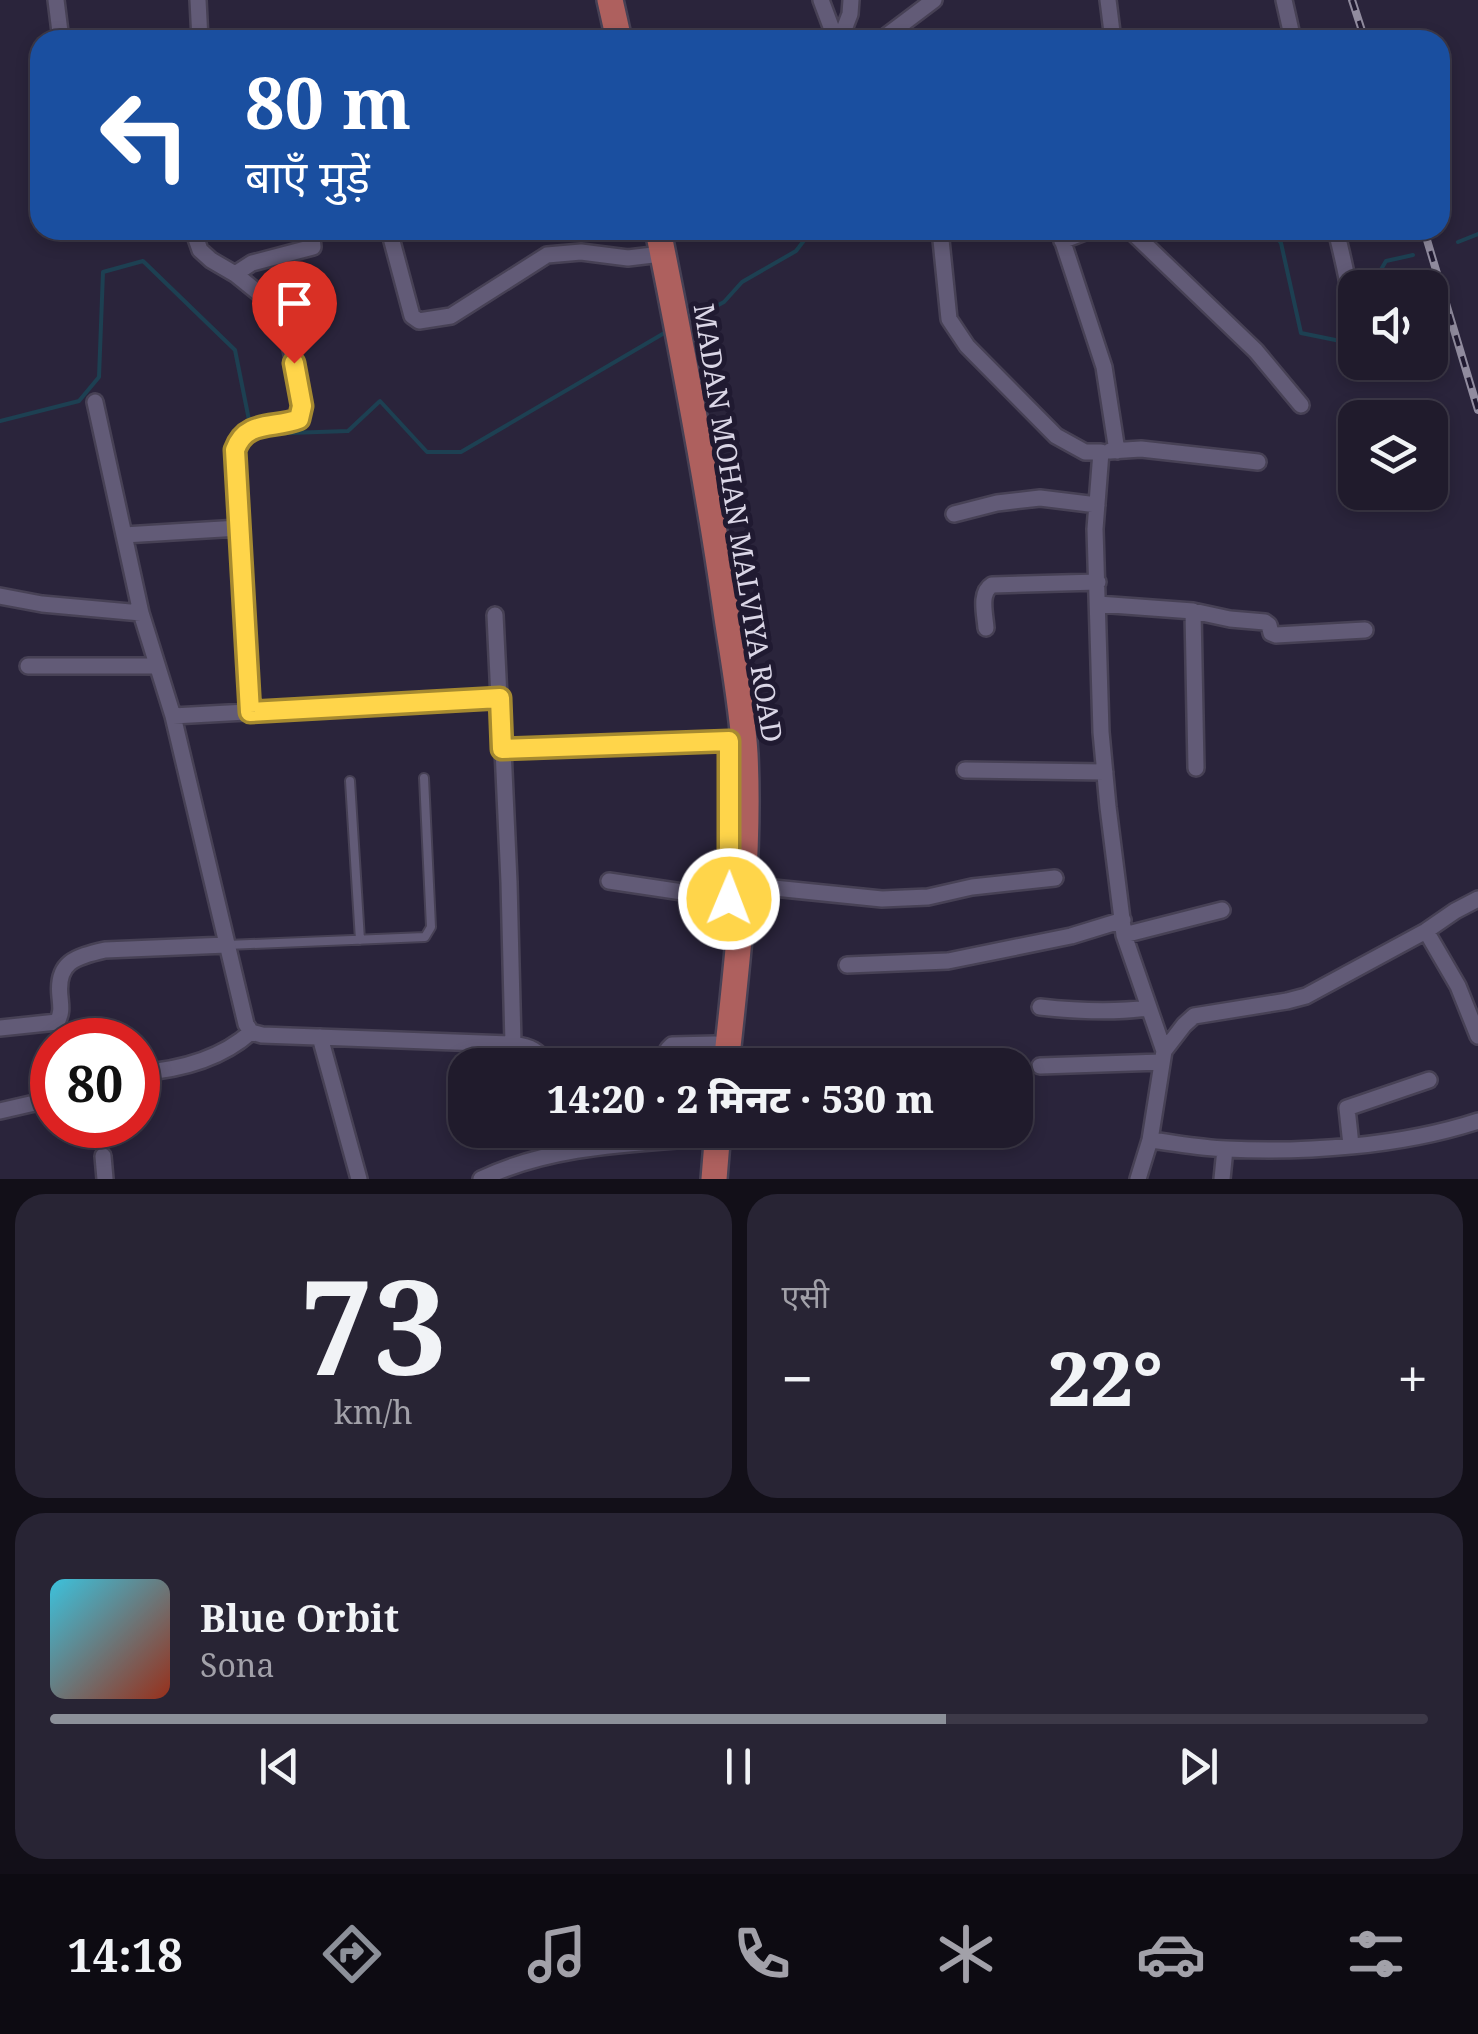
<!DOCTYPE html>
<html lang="hi">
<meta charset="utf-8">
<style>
:root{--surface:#201b2c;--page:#282434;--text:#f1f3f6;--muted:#a2a1a9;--line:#3d3948;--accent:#8c9099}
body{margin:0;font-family:"Noto Serif","Noto Sans Devanagari",serif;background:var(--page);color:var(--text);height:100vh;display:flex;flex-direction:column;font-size:38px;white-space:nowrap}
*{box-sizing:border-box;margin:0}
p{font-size:32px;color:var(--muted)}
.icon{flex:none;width:55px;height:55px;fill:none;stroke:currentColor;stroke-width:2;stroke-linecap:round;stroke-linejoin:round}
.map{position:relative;height:1179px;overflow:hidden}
.side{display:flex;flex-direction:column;gap:15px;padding:15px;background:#120f18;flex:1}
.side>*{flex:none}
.top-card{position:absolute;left:30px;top:30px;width:1420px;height:210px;border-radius:30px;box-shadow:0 5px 15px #0003,0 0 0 2px var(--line);background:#1a4fa0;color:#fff;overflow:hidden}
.fabs{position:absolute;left:1338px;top:270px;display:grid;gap:20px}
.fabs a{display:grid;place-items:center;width:110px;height:110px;border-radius:20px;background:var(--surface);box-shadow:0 5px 15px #0003,0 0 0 2px var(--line);font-size:50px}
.speed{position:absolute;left:30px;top:1018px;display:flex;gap:20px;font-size:50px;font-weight:700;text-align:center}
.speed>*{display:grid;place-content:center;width:130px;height:130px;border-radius:50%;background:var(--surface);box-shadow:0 5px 15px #0003,0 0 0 2px var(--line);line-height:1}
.speed .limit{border:15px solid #d22;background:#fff;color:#111}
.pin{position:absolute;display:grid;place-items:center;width:85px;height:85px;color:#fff;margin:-102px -42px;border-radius:50% 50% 50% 0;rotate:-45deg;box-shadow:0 0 10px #0007}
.pin .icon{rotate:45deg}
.me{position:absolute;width:110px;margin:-55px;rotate:1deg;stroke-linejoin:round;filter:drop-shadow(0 0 8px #0008)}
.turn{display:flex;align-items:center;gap:35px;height:210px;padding:0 50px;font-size:45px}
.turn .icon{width:130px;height:130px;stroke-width:2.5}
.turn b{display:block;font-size:70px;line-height:85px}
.big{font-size:75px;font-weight:800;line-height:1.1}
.side .tile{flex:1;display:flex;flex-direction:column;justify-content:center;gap:15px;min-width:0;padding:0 35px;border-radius:30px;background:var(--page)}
.side .dial{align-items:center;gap:0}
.dial b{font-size:130px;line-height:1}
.song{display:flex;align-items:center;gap:30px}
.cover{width:120px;height:120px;border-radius:15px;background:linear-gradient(135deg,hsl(190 70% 55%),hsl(10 70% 35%))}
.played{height:10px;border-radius:5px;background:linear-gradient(90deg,var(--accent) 65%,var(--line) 65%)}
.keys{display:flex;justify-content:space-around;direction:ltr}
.heat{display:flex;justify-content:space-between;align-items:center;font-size:55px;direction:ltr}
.side .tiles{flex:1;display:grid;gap:15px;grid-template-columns:1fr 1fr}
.tile:last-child{grid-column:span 2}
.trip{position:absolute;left:448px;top:1048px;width:585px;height:100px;border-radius:30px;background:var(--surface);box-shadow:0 5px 15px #0003,0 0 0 2px var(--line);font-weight:800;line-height:100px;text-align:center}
.menu{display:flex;height:160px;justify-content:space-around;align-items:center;background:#0d0b12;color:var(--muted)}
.menu .icon{width:70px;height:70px}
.menu .on{color:var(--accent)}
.menu b{font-size:45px;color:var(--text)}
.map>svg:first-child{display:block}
</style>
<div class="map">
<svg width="1478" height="1179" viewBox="0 0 1478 1179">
<rect width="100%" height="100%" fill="#2a243b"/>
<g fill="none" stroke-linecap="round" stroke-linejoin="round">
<path stroke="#1d4052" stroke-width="4" d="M1271 230 1281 243 1301 333 1355 344
M1458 242 1478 234
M1377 288 1376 278 1386 261 1413 255
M688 321 724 302 742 282 796 251 812 230
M0 421 79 401 99 377 103 272 143 261 235 350 249 420 253 426
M259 434 348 431 380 401 427 452H461L666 332"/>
<defs>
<path id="service" d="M350 781 360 940
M227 945 425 937 431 927 424 778"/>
<path id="minor" d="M56 0 61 40
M198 0 200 40
M821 0 836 40
M1108 0 1113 40
M1284 0 1293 40
M840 40 850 14 851 0
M881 40 934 0
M193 230 200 250 211 260 235 274 271 303 281 316 287 332 294 363 302 405 299 419C275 429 245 419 235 450L250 712
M389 230 412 316 419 321 451 316 547 255 581 252 628 258 653 255
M940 230 949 319 967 346 1056 436 1085 452H1101L1095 529 1101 732 1108 807 1124 935 1164 1051 1150 1140 1138 1179
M1059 230 1104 367 1117 451
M1130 230 1256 351 1301 405
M1336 230C1343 261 1357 308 1349 339
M1062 241 1090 230
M235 274 252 263 313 247 311 230
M95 402 141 613 173 716 246 1024 251 1032 262 1035 513 1044C531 1047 538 1050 548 1065
M1110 451 1141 449 1258 462
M954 514 997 503 1040 498 1097 505
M124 535 239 528
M0 596 42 604 141 613
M1098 604 1193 611 1230 619 1265 622 1269 625 1271 633 1276 635 1365 630
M1193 611 1196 768
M495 615 499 698
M986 628C985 614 979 593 992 585L1098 582
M28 666H157
M173 716 499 698 503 749 729 741
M503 749 509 882 513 1044
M965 770 1105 772
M609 881 729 899
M744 885 882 899 928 897 972 887 1055 878
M1426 931 1458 986 1478 1036
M1124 935 1222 910
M847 965 948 961 1071 936 1123 920
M1040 1007C1076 1011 1111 1013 1148 1008
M0 1028 57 1022C62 1013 61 1007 60 997 56 962 75 957 105 950L227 945
M320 1037 359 1179
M1164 1051 1184 1025 1194 1016 1287 1001 1306 996 1426 931 1455 911 1478 899
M712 1060 777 1065
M667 1065 668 1049 672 1045 715 1044
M1040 1066 1162 1062
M138 1073C178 1070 220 1060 251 1032
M0 1111 52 1099
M1150 1140C1175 1143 1201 1148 1226 1149 1306 1153 1402 1146 1478 1121
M1351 1145 1347 1108 1429 1080
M103 1156 105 1179
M481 1179C550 1146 628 1144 703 1138
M1222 1179 1225 1149"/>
<path id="trunk" d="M610 0 619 40
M658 230C683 354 707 478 725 604 732 654 742 704 745 754 750 858 737 962 726 1065
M714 1179 718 1130"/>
</defs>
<use href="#service" stroke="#474155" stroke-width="12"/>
<use href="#minor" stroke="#474155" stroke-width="20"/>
<use href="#trunk" stroke="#474155" stroke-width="30"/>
<use href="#service" stroke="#625b77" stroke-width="8"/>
<use href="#minor" stroke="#625b77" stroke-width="15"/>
<use href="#trunk" stroke="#ae605e" stroke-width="25"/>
<defs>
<path id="rail" d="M1352 0 1365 40
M1424 230 1478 410"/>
</defs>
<use href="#rail" stroke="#918c9f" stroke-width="8"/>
<use href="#rail" stroke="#201a31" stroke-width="4" stroke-dasharray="11" stroke-linecap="butt"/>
</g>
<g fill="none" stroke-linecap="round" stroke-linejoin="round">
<defs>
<path id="route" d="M294 363 302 406 299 419C275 429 246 419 235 450L250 712 500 698 502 749 729 741V899"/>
</defs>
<use href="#route" stroke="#a68a30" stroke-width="25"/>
<use href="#route" stroke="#ffd54a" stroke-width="18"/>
</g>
<g text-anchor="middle" stroke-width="10" stroke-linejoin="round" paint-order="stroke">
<g font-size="28" fill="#dad6e6" stroke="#201a31">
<text transform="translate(738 523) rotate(81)" y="10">MADAN MOHAN MALVIYA ROAD</text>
</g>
</g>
</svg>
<div class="fabs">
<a><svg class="icon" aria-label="sound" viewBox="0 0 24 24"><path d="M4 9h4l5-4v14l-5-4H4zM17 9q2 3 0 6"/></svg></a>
<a><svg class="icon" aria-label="layers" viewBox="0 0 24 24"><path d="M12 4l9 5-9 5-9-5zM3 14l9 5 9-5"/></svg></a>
</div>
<div class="speed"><div class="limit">80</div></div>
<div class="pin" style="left:294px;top:363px;background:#d93025"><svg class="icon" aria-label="arrive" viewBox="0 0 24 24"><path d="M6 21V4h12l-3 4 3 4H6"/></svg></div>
<svg class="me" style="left:729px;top:899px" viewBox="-20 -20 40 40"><circle r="17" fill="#ffd54a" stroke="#fff" stroke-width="3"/><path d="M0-11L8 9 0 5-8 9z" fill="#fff"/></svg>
<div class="trip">14:20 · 2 मिनट · 530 m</div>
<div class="top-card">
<div class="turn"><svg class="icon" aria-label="left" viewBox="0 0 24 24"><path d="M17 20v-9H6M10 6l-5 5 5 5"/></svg><div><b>80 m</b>बाएँ मुड़ें</div></div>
</div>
</div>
<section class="side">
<div class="tiles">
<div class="tile dial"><b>73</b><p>km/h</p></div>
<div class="tile"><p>एसी</p>
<div class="heat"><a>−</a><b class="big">22°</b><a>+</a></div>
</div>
<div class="tile">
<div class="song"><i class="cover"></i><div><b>Blue Orbit</b><p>Sona</p></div></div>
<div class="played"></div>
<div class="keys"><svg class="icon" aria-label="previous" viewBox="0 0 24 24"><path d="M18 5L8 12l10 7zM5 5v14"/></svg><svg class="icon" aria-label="pause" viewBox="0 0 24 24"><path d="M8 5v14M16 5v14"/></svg><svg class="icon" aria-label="next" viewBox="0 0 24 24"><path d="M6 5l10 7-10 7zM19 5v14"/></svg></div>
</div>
</div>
</section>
<nav class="menu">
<b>14:18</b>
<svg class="icon on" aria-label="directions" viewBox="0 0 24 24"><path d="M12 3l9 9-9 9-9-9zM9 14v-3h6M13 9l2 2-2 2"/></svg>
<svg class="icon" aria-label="music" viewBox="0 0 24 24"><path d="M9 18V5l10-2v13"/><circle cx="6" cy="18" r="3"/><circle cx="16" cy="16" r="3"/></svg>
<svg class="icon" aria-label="phone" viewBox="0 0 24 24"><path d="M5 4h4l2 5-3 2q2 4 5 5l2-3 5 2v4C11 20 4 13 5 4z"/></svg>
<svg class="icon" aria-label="climate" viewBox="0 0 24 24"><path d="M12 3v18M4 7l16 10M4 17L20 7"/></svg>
<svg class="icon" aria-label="car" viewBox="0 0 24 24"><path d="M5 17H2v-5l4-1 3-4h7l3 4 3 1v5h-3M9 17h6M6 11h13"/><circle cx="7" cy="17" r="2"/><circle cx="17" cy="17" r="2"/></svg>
<svg class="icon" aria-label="filters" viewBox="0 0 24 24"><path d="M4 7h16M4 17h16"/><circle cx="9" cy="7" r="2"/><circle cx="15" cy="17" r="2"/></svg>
</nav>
